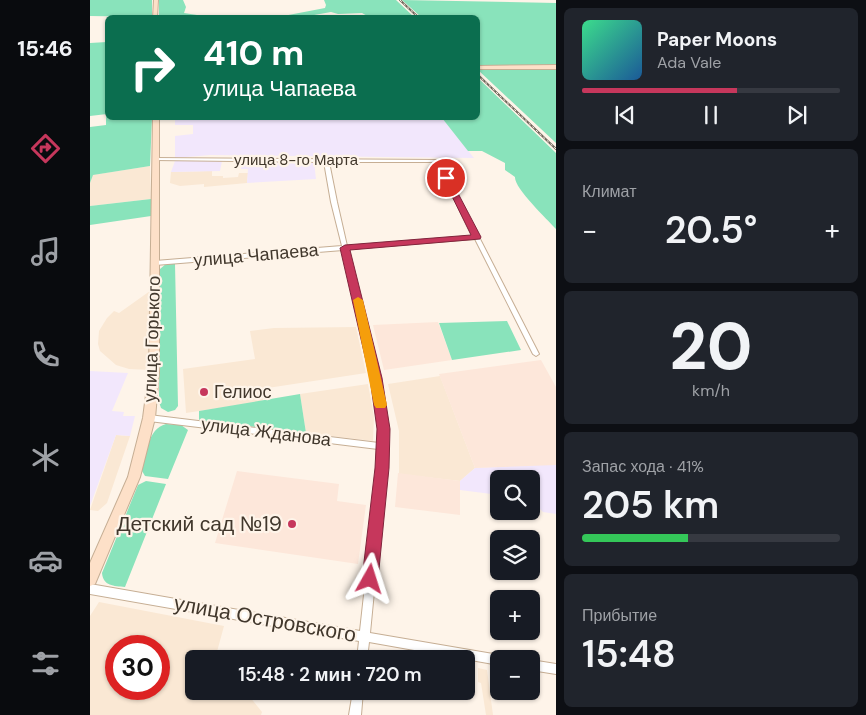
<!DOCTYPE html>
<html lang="ru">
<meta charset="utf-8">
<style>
:root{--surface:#171b24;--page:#20242c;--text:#f1f3f6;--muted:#9ea1a6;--line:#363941;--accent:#c6375c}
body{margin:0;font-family:"DM Sans",sans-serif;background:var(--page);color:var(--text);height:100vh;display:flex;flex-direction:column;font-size:19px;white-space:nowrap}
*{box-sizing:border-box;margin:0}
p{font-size:16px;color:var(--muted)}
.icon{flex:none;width:28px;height:28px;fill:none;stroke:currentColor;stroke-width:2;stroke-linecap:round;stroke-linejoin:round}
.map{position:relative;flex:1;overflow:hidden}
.side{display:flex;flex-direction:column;gap:8px;padding:8px;background:#0d0f14;width:310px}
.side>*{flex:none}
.banner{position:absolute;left:15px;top:15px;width:375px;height:105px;border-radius:8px;box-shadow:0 1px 4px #0004;background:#0b6e4f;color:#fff;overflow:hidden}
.controls{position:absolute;left:400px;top:470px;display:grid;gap:10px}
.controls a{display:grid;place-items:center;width:50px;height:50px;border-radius:8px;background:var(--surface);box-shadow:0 1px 4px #0004;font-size:25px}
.speed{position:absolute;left:15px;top:635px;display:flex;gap:10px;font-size:25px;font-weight:700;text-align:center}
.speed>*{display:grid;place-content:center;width:65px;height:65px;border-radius:50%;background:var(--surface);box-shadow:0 1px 4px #0004;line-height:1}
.speed .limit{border:8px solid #d22;background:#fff;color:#111}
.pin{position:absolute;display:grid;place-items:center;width:42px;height:42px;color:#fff;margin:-21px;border:2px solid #fff;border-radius:50%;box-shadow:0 1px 5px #0007}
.me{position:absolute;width:55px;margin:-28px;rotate:6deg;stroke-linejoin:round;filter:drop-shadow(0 0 4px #0008)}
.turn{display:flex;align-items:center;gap:18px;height:105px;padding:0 15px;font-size:22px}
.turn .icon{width:65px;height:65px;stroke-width:2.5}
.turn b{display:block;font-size:35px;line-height:42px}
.big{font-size:38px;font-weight:600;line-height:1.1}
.side .widget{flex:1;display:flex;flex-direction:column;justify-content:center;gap:8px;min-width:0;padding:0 18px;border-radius:8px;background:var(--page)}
.side .dial{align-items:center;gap:0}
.dial b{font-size:65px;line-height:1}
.song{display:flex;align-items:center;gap:15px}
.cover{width:60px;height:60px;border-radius:8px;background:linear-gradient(135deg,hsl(150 70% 55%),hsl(210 70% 35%))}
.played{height:5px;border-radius:2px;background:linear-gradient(90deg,var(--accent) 60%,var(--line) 60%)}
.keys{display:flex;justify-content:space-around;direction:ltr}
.heat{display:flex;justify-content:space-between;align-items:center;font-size:28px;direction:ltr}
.charge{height:8px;border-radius:4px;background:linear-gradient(90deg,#34c759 41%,var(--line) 0)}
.trip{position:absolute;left:95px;top:650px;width:290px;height:50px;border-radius:8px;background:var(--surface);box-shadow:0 1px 4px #0004;font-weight:600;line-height:50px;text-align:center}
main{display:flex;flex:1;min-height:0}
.tabs{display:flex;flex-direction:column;width:90px;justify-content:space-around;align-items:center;background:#090b0e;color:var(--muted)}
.tabs .icon{width:35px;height:35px}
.tabs .on{color:var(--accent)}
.tabs b{font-size:22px;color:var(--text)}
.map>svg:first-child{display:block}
</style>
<main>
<nav class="tabs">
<b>15:46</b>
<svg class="icon on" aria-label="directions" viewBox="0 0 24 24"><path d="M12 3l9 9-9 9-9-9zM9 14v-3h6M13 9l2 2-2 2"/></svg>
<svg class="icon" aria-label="music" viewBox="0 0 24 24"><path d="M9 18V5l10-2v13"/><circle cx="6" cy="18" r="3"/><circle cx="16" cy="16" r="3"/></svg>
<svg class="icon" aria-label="phone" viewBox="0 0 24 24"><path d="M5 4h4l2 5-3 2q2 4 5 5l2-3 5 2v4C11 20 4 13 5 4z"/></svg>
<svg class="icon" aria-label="climate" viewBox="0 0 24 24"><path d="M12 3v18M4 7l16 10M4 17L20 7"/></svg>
<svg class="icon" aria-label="car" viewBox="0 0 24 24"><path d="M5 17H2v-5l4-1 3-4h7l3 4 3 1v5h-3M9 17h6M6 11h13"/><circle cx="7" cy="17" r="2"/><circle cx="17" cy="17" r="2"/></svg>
<svg class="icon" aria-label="filters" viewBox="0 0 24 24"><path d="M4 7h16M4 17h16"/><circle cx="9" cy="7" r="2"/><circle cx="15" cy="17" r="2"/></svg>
</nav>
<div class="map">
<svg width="466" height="715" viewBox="0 0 466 715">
<rect width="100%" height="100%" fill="#fef4e9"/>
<path fill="#fae8d4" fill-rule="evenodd" d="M60 166 61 199 0 206V183L2 175Z
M122 171V176H133V178L148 177 149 173H158L157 183 114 187V184L90 186 80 183 81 172Z
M60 291 61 370 39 369 26 365 10 351 8 344 9 331 17 318 24 311 29 313Z
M266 327 276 373 171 389 173 400 168 402 96 413 93 369 165 359 160 331 184 328Z
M350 376 385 468 370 481 309 474V431L298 384Z
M278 384 284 417 283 441 216 433 210 394Z
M26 435 40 436 17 503 8 511 0 510Z
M9 602 134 626 125 659H104V691H155L172 712 171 715H0V616ZM26 646H69V689H26Z
M388 668 397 670 403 715H396L391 683 388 682Z"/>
<path fill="#f2e7fc" d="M85 118H352L384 158 120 155 85 158V136L103 134V125H85Z
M85 161H132L130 171 81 172Z
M151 161 224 162 226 179 157 183 158 169H151Z
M0 371 38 373 22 411 34 412 33 416H45L40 436 26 435 0 506Z
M451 464 466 465V514L453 512 441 500V479H409V495L370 490V481L385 468Z"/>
<path fill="#fde7da" d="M348 322 362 360 294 370 283 325Z
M451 360 466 387V465L385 468 349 374Z
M147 471 249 484 247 501 276 505 268 564 125 543Z
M308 473 370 481V515L305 507Z"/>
<path fill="#89e3bb" d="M0 0H62V17L0 16Z
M69 0H93L96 7 94 13 107 15 108 17H69Z
M234 0H306L324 17H279L272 13 248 14 241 12 213 17H188L235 8 236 5Z
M312 0 466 3V66L388 67V18L331 17Z
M17 42V114L0 116V43Z
M466 69V143L388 70Z
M388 78 466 153V229C457 219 424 188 425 177L415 170V163L392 151H378L352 118H388Z
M16 116 62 118 60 166 3 175 0 183V127L16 125Z
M61 199V216L0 225V206Z
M77 263 85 264 88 406 85 410 78 412 71 408 69 402 70 269Z
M417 321 431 350 362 360 349 323Z
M210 394 216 433 109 420V411Z
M76 424 91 425 98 430 78 479 55 476 52 471C57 454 57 429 76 424Z
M56 481 76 484 35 587C24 586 13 586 12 573L48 485Z"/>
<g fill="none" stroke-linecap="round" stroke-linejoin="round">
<defs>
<path id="street" d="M63 158 348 160 350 161 449 354 446 356 443 354 385 239 258 249 290 378 297 420 296 445 298 447 296 449V468L280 633 409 655 413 656 414 659H409V665L279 642 277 659H267L269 641 0 594V584L270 631 288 468V449L59 421 56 420 55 418 56 416 59 415 289 443V420L282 378 253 250 65 265 62 263 65 261 252 246 241 202 234 162 65 160 63 159ZM239 162H346L383 236 257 246 247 202Z
M441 660 466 664V674L441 670Z
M263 691H273L271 715H259Z"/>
<path id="secondary" d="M64 0H68L67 18H63Z
M466 65V69H388V66Z
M63 118H69V372L65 418 50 477 5 584 0 586V563L38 477 53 418 59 372Z"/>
</defs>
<use href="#street" stroke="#c6ae94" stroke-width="2"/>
<use href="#secondary" stroke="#c6ae94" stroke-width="2"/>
<use href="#street" fill="#fff" fill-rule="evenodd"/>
<use href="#secondary" fill="#fde0c8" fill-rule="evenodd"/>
<defs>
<path id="rail" d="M310 0 329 18
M388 75 466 149"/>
</defs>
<use href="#rail" stroke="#6f655a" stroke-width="2"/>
<use href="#rail" stroke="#fef4e9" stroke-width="1" stroke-dasharray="2.5" stroke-linecap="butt"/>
</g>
<path fill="#c6375c" stroke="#81243c" d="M356 175 360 178 391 237 390 239 260 250 292 378 300 429 299 468 288 579 286 584 280 586 275 584 272 579 285 468 287 429 280 378 250 248 255 245 381 235 353 178Z"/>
<path fill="#f59e0b" d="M268 297 273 300 297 405 295 408H286L284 405 263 300Z"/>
<g fill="#c6375c" stroke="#fef4e9" stroke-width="2">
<circle cx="114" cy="392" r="5"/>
<circle cx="202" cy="524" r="5"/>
</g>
<g text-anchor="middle" stroke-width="4.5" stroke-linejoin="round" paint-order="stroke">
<g font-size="15" fill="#41372c" stroke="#fef4e9">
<text x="206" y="165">улица 8-го Марта</text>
</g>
<g font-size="18" fill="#41372c" stroke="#fef4e9">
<text transform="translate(166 255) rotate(-5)" y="6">улица Чапаева</text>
<text transform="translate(62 339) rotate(-88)" y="6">улица Горького</text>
<text transform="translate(176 432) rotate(7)" y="6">улица Жданова</text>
</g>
<g font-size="18" fill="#41372c" stroke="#fef4e9" text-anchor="start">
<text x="124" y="398">Гелиос</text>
</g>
<g font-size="21" fill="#41372c" stroke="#fef4e9" text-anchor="end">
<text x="192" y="531">Детский сад №19</text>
</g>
<g font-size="21" fill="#41372c" stroke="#fef4e9">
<text transform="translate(175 619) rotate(10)" y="7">улица Островского</text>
</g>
</g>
</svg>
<div class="controls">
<a><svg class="icon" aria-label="search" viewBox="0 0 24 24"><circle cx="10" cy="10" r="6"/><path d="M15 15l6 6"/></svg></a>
<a><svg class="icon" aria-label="layers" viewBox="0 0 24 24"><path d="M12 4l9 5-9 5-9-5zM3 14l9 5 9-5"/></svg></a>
<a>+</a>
<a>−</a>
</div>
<div class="speed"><div class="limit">30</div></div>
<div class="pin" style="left:356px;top:178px;background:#d93025"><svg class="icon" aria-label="arrive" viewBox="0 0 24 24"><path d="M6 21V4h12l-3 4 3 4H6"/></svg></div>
<svg class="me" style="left:280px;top:579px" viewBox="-20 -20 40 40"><path d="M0-17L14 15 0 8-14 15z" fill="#c6375c" stroke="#fff" stroke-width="4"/></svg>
<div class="trip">15:48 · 2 мин · 720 m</div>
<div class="banner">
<div class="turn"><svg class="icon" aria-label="right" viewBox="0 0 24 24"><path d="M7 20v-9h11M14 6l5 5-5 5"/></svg><div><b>410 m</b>улица Чапаева</div></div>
</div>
</div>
<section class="side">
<div class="widget">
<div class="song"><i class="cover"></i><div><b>Paper Moons</b><p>Ada Vale</p></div></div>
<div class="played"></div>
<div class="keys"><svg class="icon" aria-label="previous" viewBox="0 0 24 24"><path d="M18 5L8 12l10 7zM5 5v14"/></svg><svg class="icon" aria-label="pause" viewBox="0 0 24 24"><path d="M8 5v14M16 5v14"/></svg><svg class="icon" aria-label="next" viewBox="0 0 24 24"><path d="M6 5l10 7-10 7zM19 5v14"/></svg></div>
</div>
<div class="widget"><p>Климат</p>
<div class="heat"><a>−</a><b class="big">20.5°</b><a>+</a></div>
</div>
<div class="widget dial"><b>20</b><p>km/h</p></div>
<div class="widget"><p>Запас хода · 41%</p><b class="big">205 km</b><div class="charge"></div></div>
<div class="widget"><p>Прибытие</p><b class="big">15:48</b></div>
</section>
</main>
